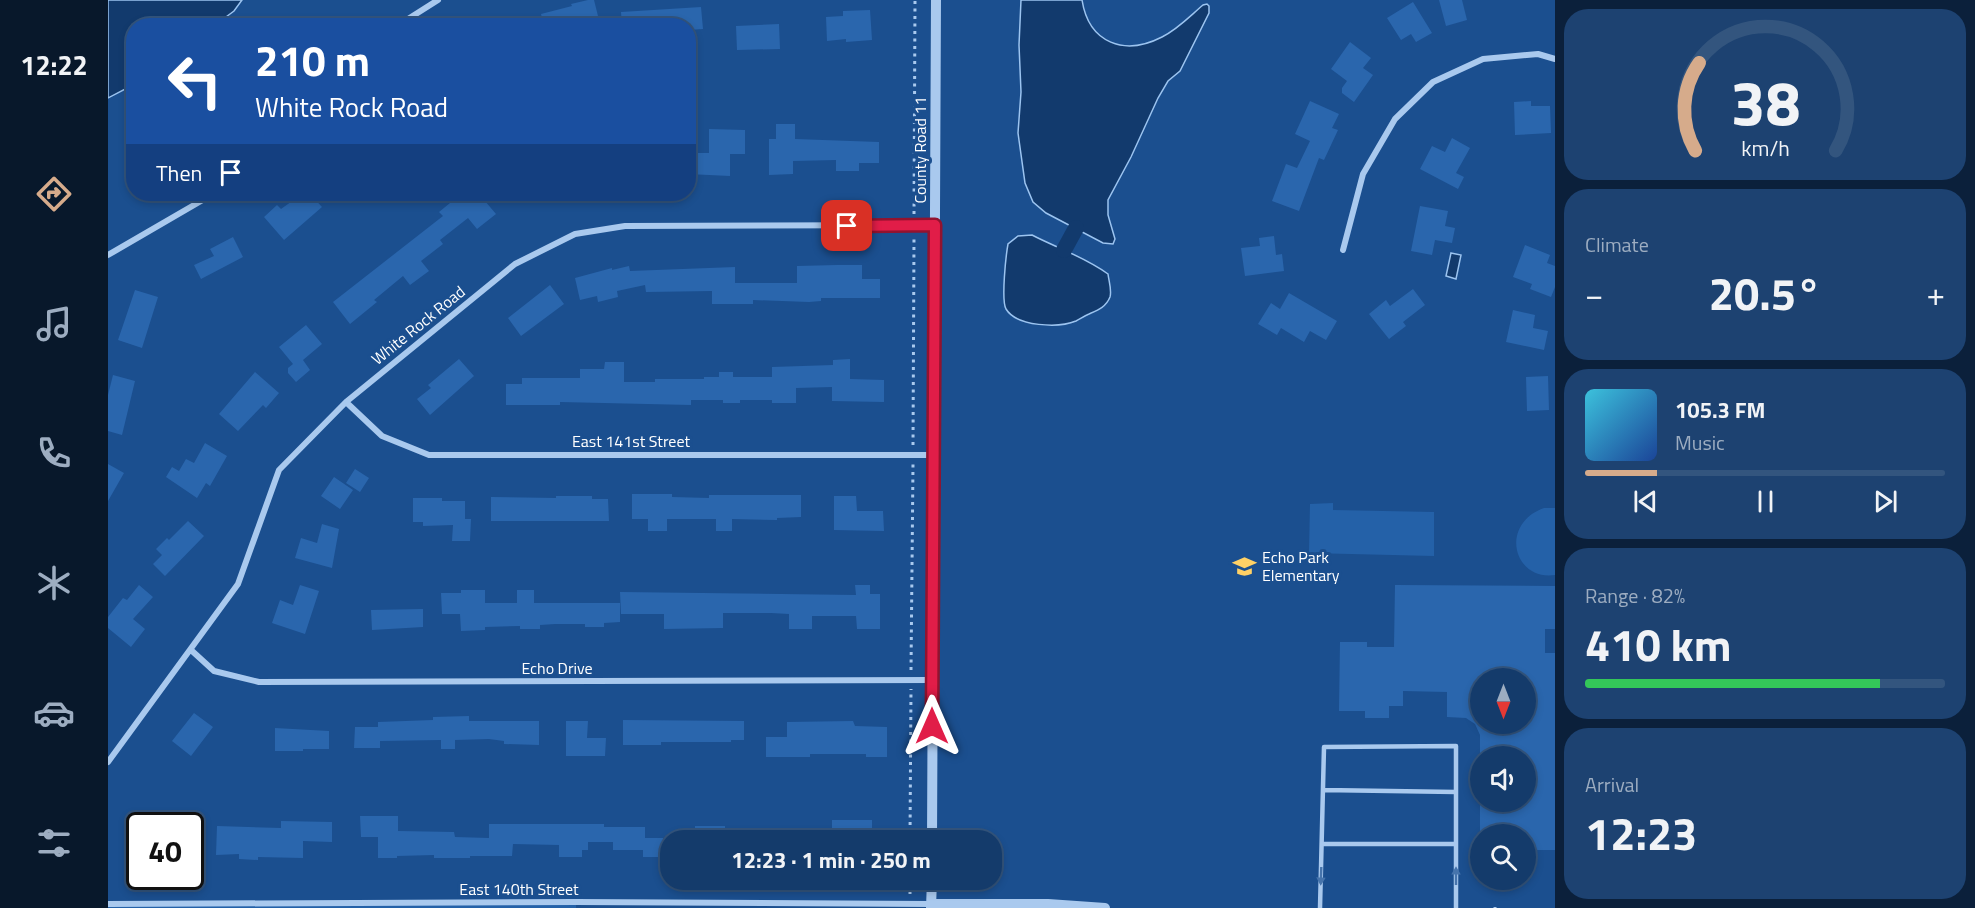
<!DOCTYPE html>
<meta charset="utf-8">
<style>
:root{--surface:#143b6b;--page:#1d4271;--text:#f1f3f6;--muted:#9dadc1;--line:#33557e;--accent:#d6ab8b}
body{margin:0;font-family:"Titillium Web",sans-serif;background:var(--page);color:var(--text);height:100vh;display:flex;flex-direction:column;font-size:22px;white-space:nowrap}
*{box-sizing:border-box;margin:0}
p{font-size:20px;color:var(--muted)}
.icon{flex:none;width:33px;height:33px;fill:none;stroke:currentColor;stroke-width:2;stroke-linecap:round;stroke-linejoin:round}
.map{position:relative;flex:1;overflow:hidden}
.side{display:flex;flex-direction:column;gap:9px;padding:9px;background:#0b203b;width:420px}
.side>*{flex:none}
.banner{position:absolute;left:18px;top:18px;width:570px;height:183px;border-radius:24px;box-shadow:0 3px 9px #0003,0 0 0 2px var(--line);background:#1a4fa0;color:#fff;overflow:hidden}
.needle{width:39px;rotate:180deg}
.buttons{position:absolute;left:1362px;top:668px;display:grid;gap:12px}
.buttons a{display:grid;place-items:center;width:66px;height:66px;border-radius:50%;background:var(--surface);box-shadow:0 3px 9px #0003,0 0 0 2px var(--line);font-size:30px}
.speed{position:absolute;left:18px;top:812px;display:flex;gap:12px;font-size:30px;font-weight:700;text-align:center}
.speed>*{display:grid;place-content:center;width:78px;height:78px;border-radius:50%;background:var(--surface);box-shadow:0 3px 9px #0003,0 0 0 2px var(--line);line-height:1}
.speed .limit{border:3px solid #111;border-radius:9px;background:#fff;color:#111}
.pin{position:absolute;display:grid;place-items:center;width:51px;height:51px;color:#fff;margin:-26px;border-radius:12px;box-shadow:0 3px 9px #0006}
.me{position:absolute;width:66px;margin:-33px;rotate:0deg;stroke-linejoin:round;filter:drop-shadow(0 0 4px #0008)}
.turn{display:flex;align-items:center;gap:21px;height:126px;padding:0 30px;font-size:27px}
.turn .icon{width:78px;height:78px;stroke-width:2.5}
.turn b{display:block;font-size:42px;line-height:51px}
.then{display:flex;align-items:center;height:57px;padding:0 30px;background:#0003;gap:12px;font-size:22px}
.big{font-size:45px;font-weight:700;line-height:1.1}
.side .tile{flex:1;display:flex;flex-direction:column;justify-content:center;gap:9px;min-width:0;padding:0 21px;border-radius:24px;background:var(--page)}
.side .dial{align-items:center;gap:0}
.dial svg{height:156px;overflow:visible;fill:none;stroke:var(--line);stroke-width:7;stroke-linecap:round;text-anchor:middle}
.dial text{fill:var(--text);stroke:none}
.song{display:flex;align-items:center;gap:18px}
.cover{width:72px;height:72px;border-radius:9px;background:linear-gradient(135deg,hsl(190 70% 55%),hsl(220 70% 35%))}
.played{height:6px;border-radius:3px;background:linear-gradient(90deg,var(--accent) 20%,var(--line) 20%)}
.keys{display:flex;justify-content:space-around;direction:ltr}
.heat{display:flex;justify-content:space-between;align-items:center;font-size:33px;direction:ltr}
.charge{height:9px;border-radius:4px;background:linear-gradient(90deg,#34c759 82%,var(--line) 0)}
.trip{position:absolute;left:552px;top:830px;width:342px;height:60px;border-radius:24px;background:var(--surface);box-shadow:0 3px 9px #0003,0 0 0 2px var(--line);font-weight:700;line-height:60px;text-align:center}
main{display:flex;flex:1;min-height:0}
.tabs{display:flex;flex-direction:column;width:108px;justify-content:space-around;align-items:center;background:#08182b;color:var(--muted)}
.tabs .icon{width:42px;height:42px}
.tabs .selected{color:var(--accent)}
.tabs b{font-size:27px;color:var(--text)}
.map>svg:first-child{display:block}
</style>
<main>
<nav class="tabs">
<b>12:22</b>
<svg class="icon selected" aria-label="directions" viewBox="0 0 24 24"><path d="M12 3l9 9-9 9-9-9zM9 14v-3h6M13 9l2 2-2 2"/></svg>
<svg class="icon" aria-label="music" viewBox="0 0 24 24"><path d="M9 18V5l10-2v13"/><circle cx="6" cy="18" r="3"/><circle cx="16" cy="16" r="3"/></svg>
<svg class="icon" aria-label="phone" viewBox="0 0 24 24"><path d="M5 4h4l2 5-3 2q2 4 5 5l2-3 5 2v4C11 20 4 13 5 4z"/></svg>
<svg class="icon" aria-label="climate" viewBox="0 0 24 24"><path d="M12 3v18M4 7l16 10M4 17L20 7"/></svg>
<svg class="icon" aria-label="car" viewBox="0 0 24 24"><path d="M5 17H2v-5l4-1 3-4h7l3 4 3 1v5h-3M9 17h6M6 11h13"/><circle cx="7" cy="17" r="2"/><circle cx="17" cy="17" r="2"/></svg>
<svg class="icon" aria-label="filters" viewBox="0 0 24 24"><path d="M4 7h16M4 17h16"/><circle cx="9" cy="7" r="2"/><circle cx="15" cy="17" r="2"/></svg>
</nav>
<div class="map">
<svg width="1447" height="908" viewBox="0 0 1447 908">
<rect width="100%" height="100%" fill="#1b4f8f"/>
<path fill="#2461a8" d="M1225 503V510L1326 512V556L1201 553 1202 504Z
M1436 508H1447V575C1405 581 1391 524 1436 508Z
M468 902V908H0V904Z"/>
<path fill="#123a6d" stroke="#9cc4f0" stroke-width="1.5" d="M0 0H134L126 11 107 25 26 26 25 85 0 98Z
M913 0H974C981 44 1017 56 1054 37 1070 29 1082 16 1095 5L1099 4 1101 6V13L1072 71 1060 81 1050 98 1023 157 1000 200V215L1007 239 1005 244 995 243 938 213 925 202 917 183 910 133 913 92 911 45Z
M924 235C949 248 977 257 1000 274 1001 282 1004 290 1002 297 998 307 990 310 981 314 976 316 972 319 968 321 951 328 909 327 898 309 893 300 898 255 900 244L910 236Z
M1343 253 1353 255 1348 279 1338 276Z"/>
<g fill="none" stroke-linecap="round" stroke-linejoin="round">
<path stroke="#123a6d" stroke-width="16" d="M956 250 968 228"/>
</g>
<path fill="#2a66ad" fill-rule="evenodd" d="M480 0H486L491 20 470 26H436L433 14 464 6 463 4Z
M1331 0H1354L1359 20 1338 26Z
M1305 2 1324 33 1308 42 1303 34 1293 40 1279 18Z
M593 7 595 29 580 30V26H514L513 12Z
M762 10 764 40 738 42V39L719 41 718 17 735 16V11Z
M671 24 672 49 629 50 628 26Z
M1242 42 1263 58 1255 68 1265 75 1246 102 1234 93V88L1239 81 1223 69Z
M1202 101 1231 114 1224 128 1230 130 1216 160 1211 158 1191 211 1164 201 1178 164 1189 168 1202 141 1187 134Z
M1423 101V106H1442L1443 133 1407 135 1406 102Z
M668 124H687V139L771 142V163H751V171H728V160L685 161V174L661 175V139H668Z
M601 129 637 130V154H622V176L580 174V153H601Z
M1344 138 1362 148 1348 173 1356 177 1350 189 1312 169 1324 146 1337 152Z
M194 194H202L214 207 176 240 156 217 169 205 173 209Z
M353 194H371L388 214 369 229 360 218 332 240 335 244 313 261 321 271 302 285 295 276 266 300 269 302 242 324 225 302 335 216 331 212Z
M1312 206 1340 211 1337 226 1347 228 1344 243 1327 240 1324 255 1303 251Z
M1166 236 1168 255 1174 254 1176 271 1137 276 1133 248 1152 246 1151 238Z
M125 237 135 257 93 279 86 265 106 256 102 249Z
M1417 245 1442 255 1439 263 1447 266V287L1443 297 1422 289 1424 284 1405 277Z
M729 265H754V279H772V298H713V301L701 302 645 300V304H604V291L538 292 537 285 509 291 510 297 490 302 489 296 472 300 467 278 504 268V270L521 266 522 271 627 267V283H689V266Z
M442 285 456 304 413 336 400 318Z
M1305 289 1317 305 1295 322 1298 326 1281 339 1261 314 1278 300 1282 306Z
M27 290 50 297 34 348 10 340Z
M1181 293 1229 321 1218 340 1202 331 1196 342 1173 328 1169 335 1150 324 1163 303 1172 309Z
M1405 310 1427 315 1425 328 1440 331 1436 350 1398 342Z
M198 325 214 344 195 360 202 370 188 382 180 373V368L185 364 171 347Z
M351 359 366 376 322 415 309 399 323 388 320 385Z
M742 359V379L776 380V402L724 401V387L688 388V403H664V400H632V403H615V400H583V405L452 402V405H398V384H414V378H472V369H496L497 362H516V382H547V379H596V377H611V372H625V377H664V367L725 365V360Z
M147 372 171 393 158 408 155 405 130 431 111 414Z
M5 375 27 381 14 435 0 431V395Z
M1440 376 1441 410 1419 411 1418 377Z
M97 443 119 456 102 486 98 483 89 498 58 477 64 467 71 471 78 459 86 463Z
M0 464 16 473 0 501Z
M247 469 261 478 252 492 238 483Z
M226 477 245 490 232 509 213 496Z
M524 494H564V497L601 498V495H693V517L669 518V520L624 519V531H608V519H559V531H540V519H524Z
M448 496H484V499H500L501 521H383V497L448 498Z
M726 496H748L749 511H775L776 531 726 530Z
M305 498H334V501H357V519H363L362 541H344L345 525 315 526V522H305Z
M80 521 96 536 57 576 45 564 54 555 48 549 59 538 61 540Z
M214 524 231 529 224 568 187 558 193 538 209 543Z
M31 585 45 597 25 619 37 629 23 647 0 628V617L15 598 19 600Z
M192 585 211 591 197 634 164 623 172 600 185 605Z
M747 585H762V594H772V629H749L748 616H704V629H681V614L663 613H615V628L556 629V614H513L512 592 748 595Z
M1287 585 1447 586V629H1437V653H1447V850H1418V834H1372V801H1418V756H1372V735L1367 724 1358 718 1339 717V692L1295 691V706H1281V718H1257V711H1231L1232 642H1259V647H1286ZM1372 678H1418V723H1372Z
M353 590H377V603H409V590H426V603H512V622L496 623V627H477V624H447L432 625V629H412V626L377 627V630L353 631 352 614H334L333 593H353Z
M315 609V627L264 630 263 610Z
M86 713 105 727 83 756 64 741Z
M361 716V721H431V745L396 744V741L381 739 347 740V749H333V740L272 741V748H246L247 727H270V722L325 720V717Z
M515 720 636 721V740H623V742H553V745H515Z
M458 721H480L479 738H498L497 756H458Z
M745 721 747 726 779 727V757H758V754H702V757H658V737H679V722Z
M167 728 221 731V749H195V751H167Z
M252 816H290V831L346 832 347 837 381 838V824H496V827H537V838H555V857H535V850H505V842H480V850H474V857H451V845L405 844 404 856H362V858H326V855L289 856V858H270V837H253Z
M724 820H764V838L724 840Z
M173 821 224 822V842L195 841V858L150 857V860L131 859V854L108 855 109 826 173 828Z
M587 826H617V840H587Z"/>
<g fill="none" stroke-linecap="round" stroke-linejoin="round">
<path stroke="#a9c9ee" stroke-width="3" stroke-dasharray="3 4.5" stroke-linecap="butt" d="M806 214 807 0
M805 445 806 236
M803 670 805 464
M802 840 803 689
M802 894V879
M1387 907V908"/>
<path stroke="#a9c9ee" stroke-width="4.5" d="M1215 790 1348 792
M1214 844H1348
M1212 908 1216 747 1348 746V908"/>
<path stroke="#a9c9ee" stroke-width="6" d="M289 26 330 0
M1235 250 1255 174 1287 119 1325 82 1375 59 1430 54 1447 59
M0 255 105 194
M238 402 274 436 321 455H825
M83 650 106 671 151 682 824 680
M0 762 130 584 171 470 238 402 407 264 467 234 517 226 827 225
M0 904 468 902 823 904"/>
<path stroke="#a9c9ee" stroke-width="10" d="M824 840 828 0
M823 904H940L997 908
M823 908 824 879"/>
</g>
<defs><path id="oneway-solid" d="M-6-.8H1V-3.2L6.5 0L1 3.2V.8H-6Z" transform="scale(1.5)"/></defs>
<g fill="#4674ac">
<use href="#oneway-solid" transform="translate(1213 876) rotate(92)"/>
<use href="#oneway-solid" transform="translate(1348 876) rotate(-90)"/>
</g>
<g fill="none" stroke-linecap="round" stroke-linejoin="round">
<defs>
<path id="route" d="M739 226 827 225 824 726"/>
</defs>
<use href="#route" stroke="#92132f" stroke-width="15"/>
<use href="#route" stroke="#e11d48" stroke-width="10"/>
</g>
<defs>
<symbol id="school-bare" viewBox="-9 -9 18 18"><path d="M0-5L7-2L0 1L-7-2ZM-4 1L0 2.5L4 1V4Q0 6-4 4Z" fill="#ffd166" stroke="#1b4f8f" stroke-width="2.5" paint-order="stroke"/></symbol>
</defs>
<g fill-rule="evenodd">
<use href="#school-bare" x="1120" y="550" width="33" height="33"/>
</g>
<g text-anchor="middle" stroke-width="6" stroke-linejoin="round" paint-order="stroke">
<g font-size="16" fill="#fff" stroke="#1b4f8f">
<text transform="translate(812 150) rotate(-90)" y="6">County Road 11</text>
<text transform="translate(310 325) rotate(-39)" y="6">White Rock Road</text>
<text x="523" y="447">East 141st Street</text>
<text x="449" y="674">Echo Drive</text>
<text x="411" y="895">East 140th Street</text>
</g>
<g font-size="16" fill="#fff" stroke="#1b4f8f" text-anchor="start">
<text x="1154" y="563">Echo Park<tspan x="1154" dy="18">Elementary</tspan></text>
</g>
</g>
</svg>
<div class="buttons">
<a><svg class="needle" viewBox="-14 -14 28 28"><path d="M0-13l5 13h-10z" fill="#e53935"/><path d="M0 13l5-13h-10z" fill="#9dadc1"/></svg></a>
<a><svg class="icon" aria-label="sound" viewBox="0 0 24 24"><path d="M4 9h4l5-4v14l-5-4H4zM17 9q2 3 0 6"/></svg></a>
<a><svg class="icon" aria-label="search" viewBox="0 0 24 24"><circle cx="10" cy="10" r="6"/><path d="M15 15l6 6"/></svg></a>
</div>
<div class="speed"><div class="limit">40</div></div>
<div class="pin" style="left:739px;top:226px;background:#d93025"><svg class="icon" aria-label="arrive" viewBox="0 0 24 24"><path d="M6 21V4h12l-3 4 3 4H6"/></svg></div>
<svg class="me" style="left:824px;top:726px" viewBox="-20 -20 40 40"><path d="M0-17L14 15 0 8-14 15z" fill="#e11d48" stroke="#fff" stroke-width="4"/></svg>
<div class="trip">12:23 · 1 min · 250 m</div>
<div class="banner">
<div class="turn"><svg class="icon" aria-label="left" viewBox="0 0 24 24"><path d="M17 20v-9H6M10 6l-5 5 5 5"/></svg><div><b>210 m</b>White Rock Road</div></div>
<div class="then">Then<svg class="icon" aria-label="arrive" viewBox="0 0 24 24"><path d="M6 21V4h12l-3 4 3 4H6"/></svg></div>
</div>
</div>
<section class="side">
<div class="tile dial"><svg viewBox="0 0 100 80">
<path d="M14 69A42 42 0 1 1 86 69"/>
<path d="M14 69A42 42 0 0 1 16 24" stroke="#d6ab8b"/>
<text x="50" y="56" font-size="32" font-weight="700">38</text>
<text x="50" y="72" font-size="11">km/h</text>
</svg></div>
<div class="tile"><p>Climate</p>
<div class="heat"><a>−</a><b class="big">20.5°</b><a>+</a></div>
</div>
<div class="tile">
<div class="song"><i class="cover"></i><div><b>105.3 FM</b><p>Music</p></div></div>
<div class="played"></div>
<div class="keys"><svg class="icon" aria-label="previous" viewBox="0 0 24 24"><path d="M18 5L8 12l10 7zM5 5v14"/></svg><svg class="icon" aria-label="pause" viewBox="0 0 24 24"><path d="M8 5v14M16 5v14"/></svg><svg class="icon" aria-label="next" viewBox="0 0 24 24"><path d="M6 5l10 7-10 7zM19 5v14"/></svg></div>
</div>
<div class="tile"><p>Range · 82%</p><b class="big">410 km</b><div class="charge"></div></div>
<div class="tile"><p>Arrival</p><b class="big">12:23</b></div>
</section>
</main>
